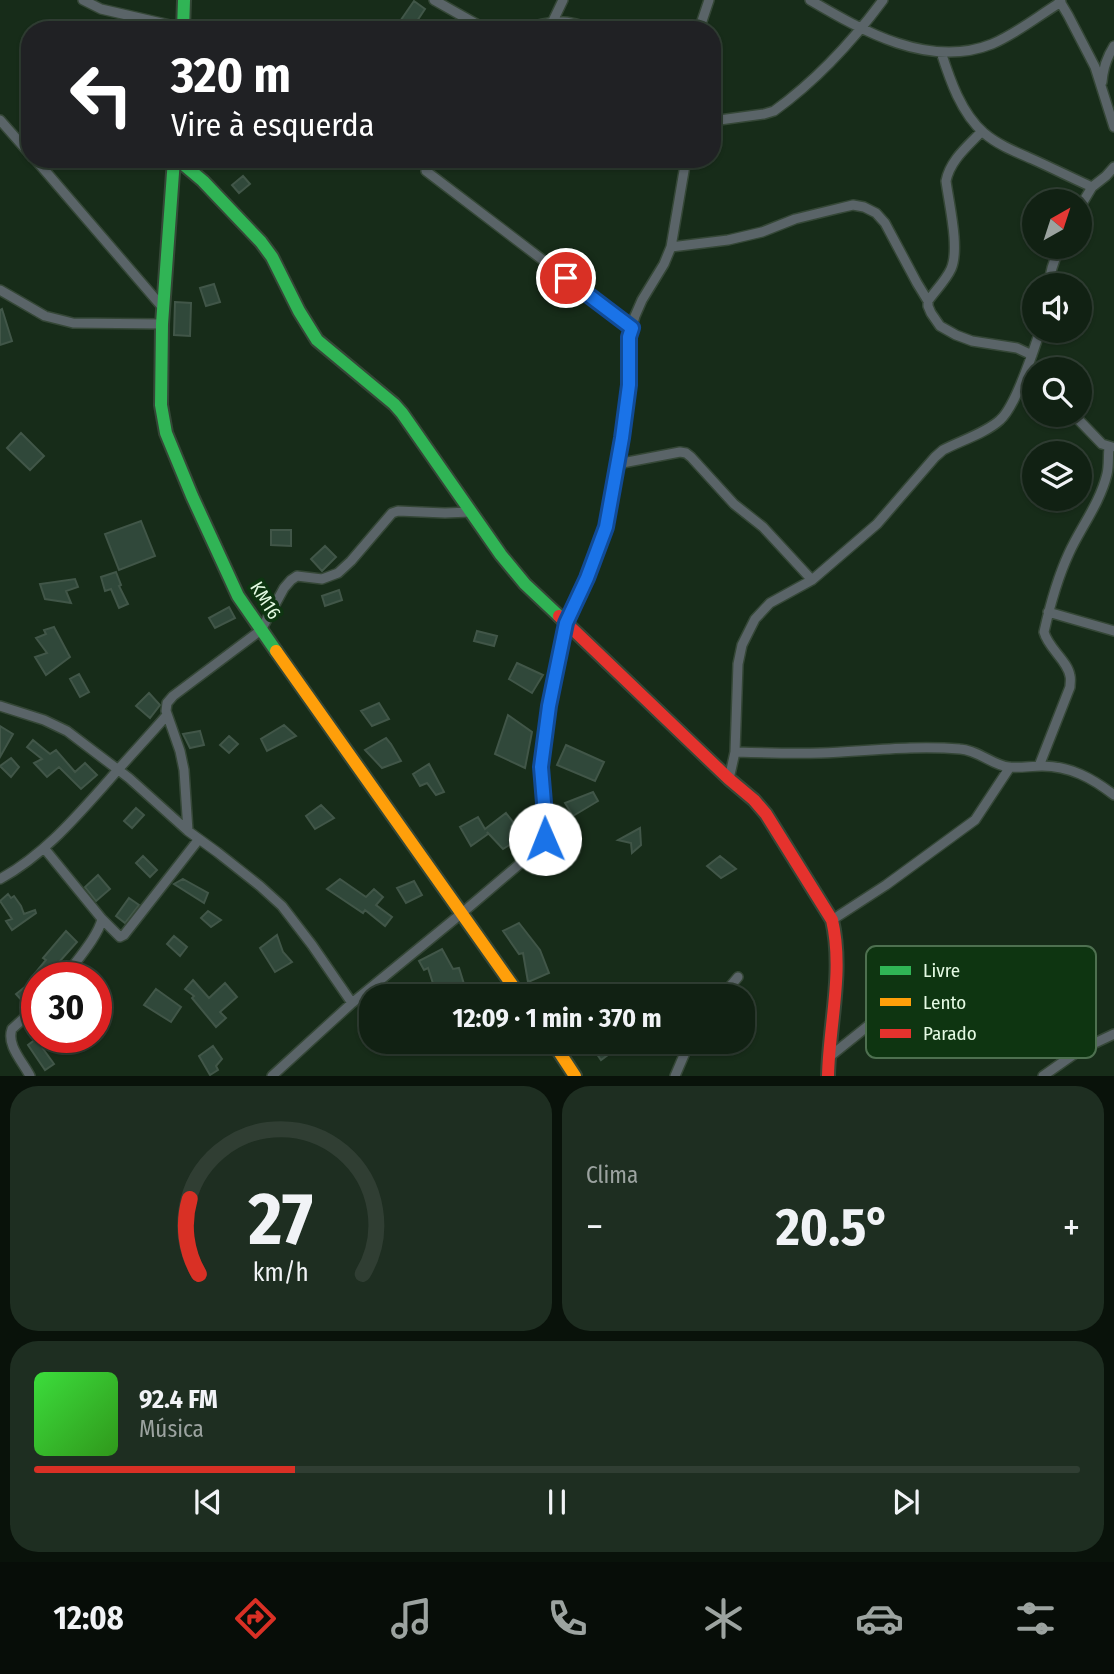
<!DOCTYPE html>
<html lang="pt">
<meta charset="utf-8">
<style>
:root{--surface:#112113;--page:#1e2e21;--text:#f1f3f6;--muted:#9ca3a0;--line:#303e33;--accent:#d93025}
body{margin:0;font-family:"Fira Sans Condensed",sans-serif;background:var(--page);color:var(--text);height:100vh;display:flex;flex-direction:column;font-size:26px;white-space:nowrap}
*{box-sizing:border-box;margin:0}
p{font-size:23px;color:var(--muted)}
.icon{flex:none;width:38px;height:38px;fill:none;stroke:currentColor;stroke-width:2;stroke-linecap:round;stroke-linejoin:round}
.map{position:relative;height:1076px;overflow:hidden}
.details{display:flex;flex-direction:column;gap:10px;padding:10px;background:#09120a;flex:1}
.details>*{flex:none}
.banner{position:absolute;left:21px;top:21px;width:700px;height:147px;border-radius:28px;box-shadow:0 2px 5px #0004,0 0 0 2px var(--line);background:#202124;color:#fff;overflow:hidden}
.needle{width:46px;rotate:39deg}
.controls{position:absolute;left:1022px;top:189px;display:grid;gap:14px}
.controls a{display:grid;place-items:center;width:70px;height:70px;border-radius:50%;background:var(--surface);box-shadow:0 2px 5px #0004,0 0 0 2px var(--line);font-size:35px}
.speed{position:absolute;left:21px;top:962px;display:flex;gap:14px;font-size:35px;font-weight:700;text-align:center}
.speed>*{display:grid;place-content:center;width:91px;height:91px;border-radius:50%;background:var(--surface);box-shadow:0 2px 5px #0004,0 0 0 2px var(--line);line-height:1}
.speed .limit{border:10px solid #d22;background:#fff;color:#111}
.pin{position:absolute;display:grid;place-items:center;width:60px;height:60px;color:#fff;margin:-30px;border:4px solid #fff;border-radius:50%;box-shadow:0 2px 7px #0007}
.me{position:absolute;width:77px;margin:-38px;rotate:359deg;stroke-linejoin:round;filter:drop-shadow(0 0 5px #0008)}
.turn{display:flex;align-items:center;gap:24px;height:147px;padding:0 35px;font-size:32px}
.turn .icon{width:91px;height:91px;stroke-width:2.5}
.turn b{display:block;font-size:49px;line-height:60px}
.big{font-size:52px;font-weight:700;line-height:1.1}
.details .card{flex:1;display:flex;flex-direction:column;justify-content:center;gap:10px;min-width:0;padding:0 24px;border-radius:28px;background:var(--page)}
.details .dial{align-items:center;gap:0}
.dial svg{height:182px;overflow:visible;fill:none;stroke:var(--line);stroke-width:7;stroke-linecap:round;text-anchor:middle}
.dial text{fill:var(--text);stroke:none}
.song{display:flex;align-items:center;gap:21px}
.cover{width:84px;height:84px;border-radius:10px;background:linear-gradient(135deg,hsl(120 70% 55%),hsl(110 70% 35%))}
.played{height:7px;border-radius:4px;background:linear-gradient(90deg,var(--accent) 25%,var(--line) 25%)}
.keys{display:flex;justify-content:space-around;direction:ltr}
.heat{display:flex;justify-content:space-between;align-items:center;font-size:38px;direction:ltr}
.details .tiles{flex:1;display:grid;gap:10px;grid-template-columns:1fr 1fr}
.card:last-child{grid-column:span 2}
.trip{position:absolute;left:359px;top:984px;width:396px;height:70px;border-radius:28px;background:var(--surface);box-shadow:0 2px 5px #0004,0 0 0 2px var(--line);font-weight:700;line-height:70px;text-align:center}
.dock{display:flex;height:112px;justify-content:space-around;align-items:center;background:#070d08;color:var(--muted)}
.dock .icon{width:49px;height:49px}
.dock .selected{color:var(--accent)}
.dock b{font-size:32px;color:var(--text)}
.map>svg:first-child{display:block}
</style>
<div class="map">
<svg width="1114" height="1076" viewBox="0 0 1114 1076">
<rect width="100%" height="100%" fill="#172c19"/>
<path fill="#30483a" stroke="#415648" stroke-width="2" d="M414 1 425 9 411 30H394Z
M243 176 250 184 239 193 232 185Z
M214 284 220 302 206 306 200 288Z
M175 302 191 303 190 336 174 335Z
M2 309 12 341 0 345V310Z
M21 433 44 456 30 470 7 448Z
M141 521 155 556 119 570 105 534Z
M271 530H291V546L271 545Z
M325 546 336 557 322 571 311 559Z
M116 572 121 585 119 586 128 604 119 608 111 589 105 591 101 577Z
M75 579 78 587 66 591 71 603 45 599 40 584Z
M339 590 342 600 325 606 322 596Z
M229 607 235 618 215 628 209 618Z
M54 627 70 657 46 675 35 657 47 653 36 638 46 634 44 630Z
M477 631 497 636 494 646 474 641Z
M517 663 543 675 532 693 509 679Z
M79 674 89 692 80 697 70 679Z
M149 693 160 705 150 718 136 706Z
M379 703 389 719 372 726 361 711Z
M508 715 532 732 525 768 495 754Z
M284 725 296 736 267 751 261 739Z
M0 726 13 734 0 757Z
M200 731 204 745 190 748 183 734Z
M229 736 238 744 229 753 220 745Z
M386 738 391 744 401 761 382 768 365 750Z
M33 740 50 754 56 750 75 772 85 763 97 775 81 789 59 767 47 777 34 763 42 759 27 747Z
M566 745 604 762 595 781 557 765Z
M11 758 19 767 11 777 0 766Z
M429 764 444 792 436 795 427 783 420 786 413 774Z
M593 792 598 801 573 816 565 803Z
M321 805 334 818 315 829 306 816Z
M136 808 144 815 132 828 124 821Z
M506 813 524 836 503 849 487 832 488 834 471 846 460 827 478 817 485 829Z
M640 828 641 845 632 853 631 843 618 840Z
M143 856 157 870 150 877 136 863Z
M720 856 736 869 721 878 707 866Z
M98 875 110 889 96 901 85 887Z
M183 879 208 893 204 903 174 884Z
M340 879 366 897 374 889 383 897 376 905 392 917 385 926 365 910 363 913 327 889Z
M414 881 422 895 406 903 397 888Z
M8 894 11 898 14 896 21 906 24 914 35 910 36 913 12 930 6 921 12 919 0 901Z
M129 898 139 905 125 923 116 916Z
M208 911 221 920 211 927 201 918Z
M519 923 540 950 549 973 528 982 523 953 519 954 503 931Z
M66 931 77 942 51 971 56 978H37V993L24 1003 16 994 36 978H31L46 960 43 958Z
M277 935 283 952 292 962 275 972 260 948Z
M174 936 187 947 180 956 167 944Z
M442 949 453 969 459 968 464 984 448 988 450 996H437L428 968 424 970 419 961Z
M193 980 209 998 225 983 237 997 220 1012 226 1018 216 1027 192 998 194 996 185 989Z
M156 989 181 1007 171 1022 144 1005Z
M36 1039 54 1064 45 1070 28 1045Z
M600 1041H604L612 1052 601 1060 592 1047Z
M213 1046 222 1059 216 1066 218 1070 210 1075 199 1056Z"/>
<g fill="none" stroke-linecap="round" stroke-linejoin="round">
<defs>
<path id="street" d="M83 0 101 9 183 28
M434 0 487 30
M810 0C863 31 929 69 992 44 1016 34 1038 16 1061 2
M1059 0 1068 15 1095 67 1114 127
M553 21 563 0
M518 30C553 21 561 17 596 30
M699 30 709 0
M941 52C950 80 961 113 984 133 998 145 1016 152 1032 159 1052 168 1072 178 1092 187
M1102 82C1103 68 1107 57 1114 46
M0 120 30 154
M712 121 764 114 774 111C817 80 852 42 883 0
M35 159 164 309
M426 171 632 328
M1080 207 1092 187 1106 176 1114 167
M671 247 728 240 762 232 795 219 836 209 853 205 864 207 876 213 885 223 917 283 928 301V306L931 313 940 326 956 335 972 341 1017 348 1032 355
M1048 285 1052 268 1059 247
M0 290 45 316 73 323 162 324
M928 301C935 291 946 280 951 269 960 249 949 204 946 181 950 160 968 146 982 131
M1074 415 1102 444 1112 447
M617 464 680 452 686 453 691 457 734 504 763 527 812 580
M1048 612 1114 631
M0 706 44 720 67 731 129 778 188 831 217 852 260 886 282 906 312 945 352 1003
M735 752C764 753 792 754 821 753 867 751 914 745 960 749 978 750 994 766 1009 767 1020 768 1031 766 1042 766 1070 766 1092 778 1114 795
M1039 766 1070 687C1070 683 1071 679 1070 676 1068 661 1048 648 1044 632 1050 605 1057 579 1069 553 1081 527 1100 503 1107 474 1109 466 1108 456 1109 447
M729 779 735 752 738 664 742 645 755 619 770 603 812 580 877 524 935 457 943 450C960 441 986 433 1000 420 1016 406 1033 352 1040 331
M188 831 184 770 180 751 166 711 167 703 173 696 261 630 284 588 291 580 297 576 322 579 338 573 351 561 392 513 398 511 445 513 470 512
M44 848 102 919C98 937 75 962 64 978
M0 879C44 855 76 817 109 780 128 758 148 737 167 715
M102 919 120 937 124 935 199 839
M832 920 886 885 975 820 1010 767
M722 996 738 977
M828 1058 879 1017 902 1007 935 1002 964 1008
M30 1076C23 1062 6 1045 12 1029L37 1006
M272 1076 352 1003 462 913 543 844 545 840 546 827 541 767 549 706 566 623 587 578 606 527 622 438 629 385V337L635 316 642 300 664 264 671 247 686 159
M675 1076 690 1041
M1043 1076 1080 1050 1114 1034"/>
<path id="fast" d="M183 30 184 0
M174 159 162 324 161 405 166 433 192 496 238 596 276 651
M177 159 203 181 261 242 272 257 299 311 317 340 394 404 402 413 501 555 525 584 559 616"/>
<path id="slow" d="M276 651 520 996
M552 1041 575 1076"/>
<path id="jam" d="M559 616 729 779 754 800 766 814 832 920C844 971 829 1025 828 1076"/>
</defs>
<use href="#street" stroke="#354737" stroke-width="12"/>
<use href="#fast" stroke="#354737" stroke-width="16"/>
<use href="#slow" stroke="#354737" stroke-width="16"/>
<use href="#jam" stroke="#354737" stroke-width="16"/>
<use href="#street" stroke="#5a6468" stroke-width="9"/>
<use href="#fast" stroke="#30b455" stroke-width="12"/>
<use href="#slow" stroke="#ff9f0a" stroke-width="12"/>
<use href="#jam" stroke="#e5322d" stroke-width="12"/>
</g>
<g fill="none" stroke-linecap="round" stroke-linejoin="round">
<defs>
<path id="route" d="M545 839 546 827 541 767 549 706 566 623 587 578 606 527 622 438 629 385V337L632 328 566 278"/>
</defs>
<use href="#route" stroke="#114b97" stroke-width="18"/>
<use href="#route" stroke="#1a73e8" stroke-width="12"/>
</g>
<g text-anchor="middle" stroke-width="7" stroke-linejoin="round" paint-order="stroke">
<g font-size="19" fill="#e4fae3" stroke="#0e3511">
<text transform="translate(266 600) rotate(58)" y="7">KM16</text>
</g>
</g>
<rect x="866" y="946" width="230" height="112" rx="10" fill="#0e3511" stroke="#4e7050" stroke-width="2"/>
<rect x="880" y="966" width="31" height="9" fill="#30b455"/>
<rect x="880" y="998" width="31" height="8" fill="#ff9f0a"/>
<rect x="880" y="1029" width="31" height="9" fill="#e5322d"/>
<g font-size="19" fill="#e4fae3">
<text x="923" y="977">Livre</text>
<text x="923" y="1009">Lento</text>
<text x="923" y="1040">Parado</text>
</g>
</svg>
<div class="controls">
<a><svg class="needle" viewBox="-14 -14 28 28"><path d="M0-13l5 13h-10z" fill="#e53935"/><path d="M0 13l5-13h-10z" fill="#9ca3a0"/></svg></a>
<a><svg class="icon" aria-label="sound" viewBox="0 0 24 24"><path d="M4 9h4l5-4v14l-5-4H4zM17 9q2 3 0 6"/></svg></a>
<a><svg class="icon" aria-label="search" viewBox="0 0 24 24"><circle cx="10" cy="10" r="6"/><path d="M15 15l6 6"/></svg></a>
<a><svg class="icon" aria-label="layers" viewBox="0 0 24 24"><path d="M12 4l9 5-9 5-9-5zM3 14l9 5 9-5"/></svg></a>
</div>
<div class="speed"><div class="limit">30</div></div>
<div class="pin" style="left:566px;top:278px;background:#d93025"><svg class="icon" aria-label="arrive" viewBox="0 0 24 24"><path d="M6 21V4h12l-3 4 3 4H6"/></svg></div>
<svg class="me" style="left:545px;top:839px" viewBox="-20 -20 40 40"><circle r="19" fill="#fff"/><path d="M0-13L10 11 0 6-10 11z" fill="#1a73e8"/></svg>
<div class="trip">12:09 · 1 min · 370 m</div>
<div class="banner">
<div class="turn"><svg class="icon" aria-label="left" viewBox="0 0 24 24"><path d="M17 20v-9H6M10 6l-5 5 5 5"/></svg><div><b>320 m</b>Vire à esquerda</div></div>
</div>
</div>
<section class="details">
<div class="tiles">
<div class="card dial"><svg viewBox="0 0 100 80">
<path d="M14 69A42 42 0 1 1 86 69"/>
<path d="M14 69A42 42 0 0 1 10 36" stroke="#d93025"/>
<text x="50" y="56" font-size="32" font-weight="700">27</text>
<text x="50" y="72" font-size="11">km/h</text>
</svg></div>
<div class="card"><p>Clima</p>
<div class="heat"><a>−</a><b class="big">20.5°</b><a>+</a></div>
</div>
<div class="card">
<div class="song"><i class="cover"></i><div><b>92.4 FM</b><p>Música</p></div></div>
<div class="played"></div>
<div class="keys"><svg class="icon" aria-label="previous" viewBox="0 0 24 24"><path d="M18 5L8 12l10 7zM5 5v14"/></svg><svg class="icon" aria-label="pause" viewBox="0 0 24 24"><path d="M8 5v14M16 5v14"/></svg><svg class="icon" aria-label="next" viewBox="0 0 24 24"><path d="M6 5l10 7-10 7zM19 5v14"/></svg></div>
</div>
</div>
</section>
<nav class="dock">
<b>12:08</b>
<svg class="icon selected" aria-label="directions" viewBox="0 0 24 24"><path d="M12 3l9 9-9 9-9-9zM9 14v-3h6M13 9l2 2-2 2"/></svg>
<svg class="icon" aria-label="music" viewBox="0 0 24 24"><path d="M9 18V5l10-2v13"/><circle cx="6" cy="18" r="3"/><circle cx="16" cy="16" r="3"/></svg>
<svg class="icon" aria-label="phone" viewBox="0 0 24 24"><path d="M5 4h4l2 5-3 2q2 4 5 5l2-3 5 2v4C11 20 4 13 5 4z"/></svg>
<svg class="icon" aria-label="climate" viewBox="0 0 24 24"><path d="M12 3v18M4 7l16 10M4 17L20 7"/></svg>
<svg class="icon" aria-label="car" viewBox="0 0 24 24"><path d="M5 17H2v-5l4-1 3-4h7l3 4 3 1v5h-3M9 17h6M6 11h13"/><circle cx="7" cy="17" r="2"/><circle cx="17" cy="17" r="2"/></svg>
<svg class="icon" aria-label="filters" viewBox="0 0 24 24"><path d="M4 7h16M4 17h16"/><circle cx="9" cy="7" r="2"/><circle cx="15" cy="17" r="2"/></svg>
</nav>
